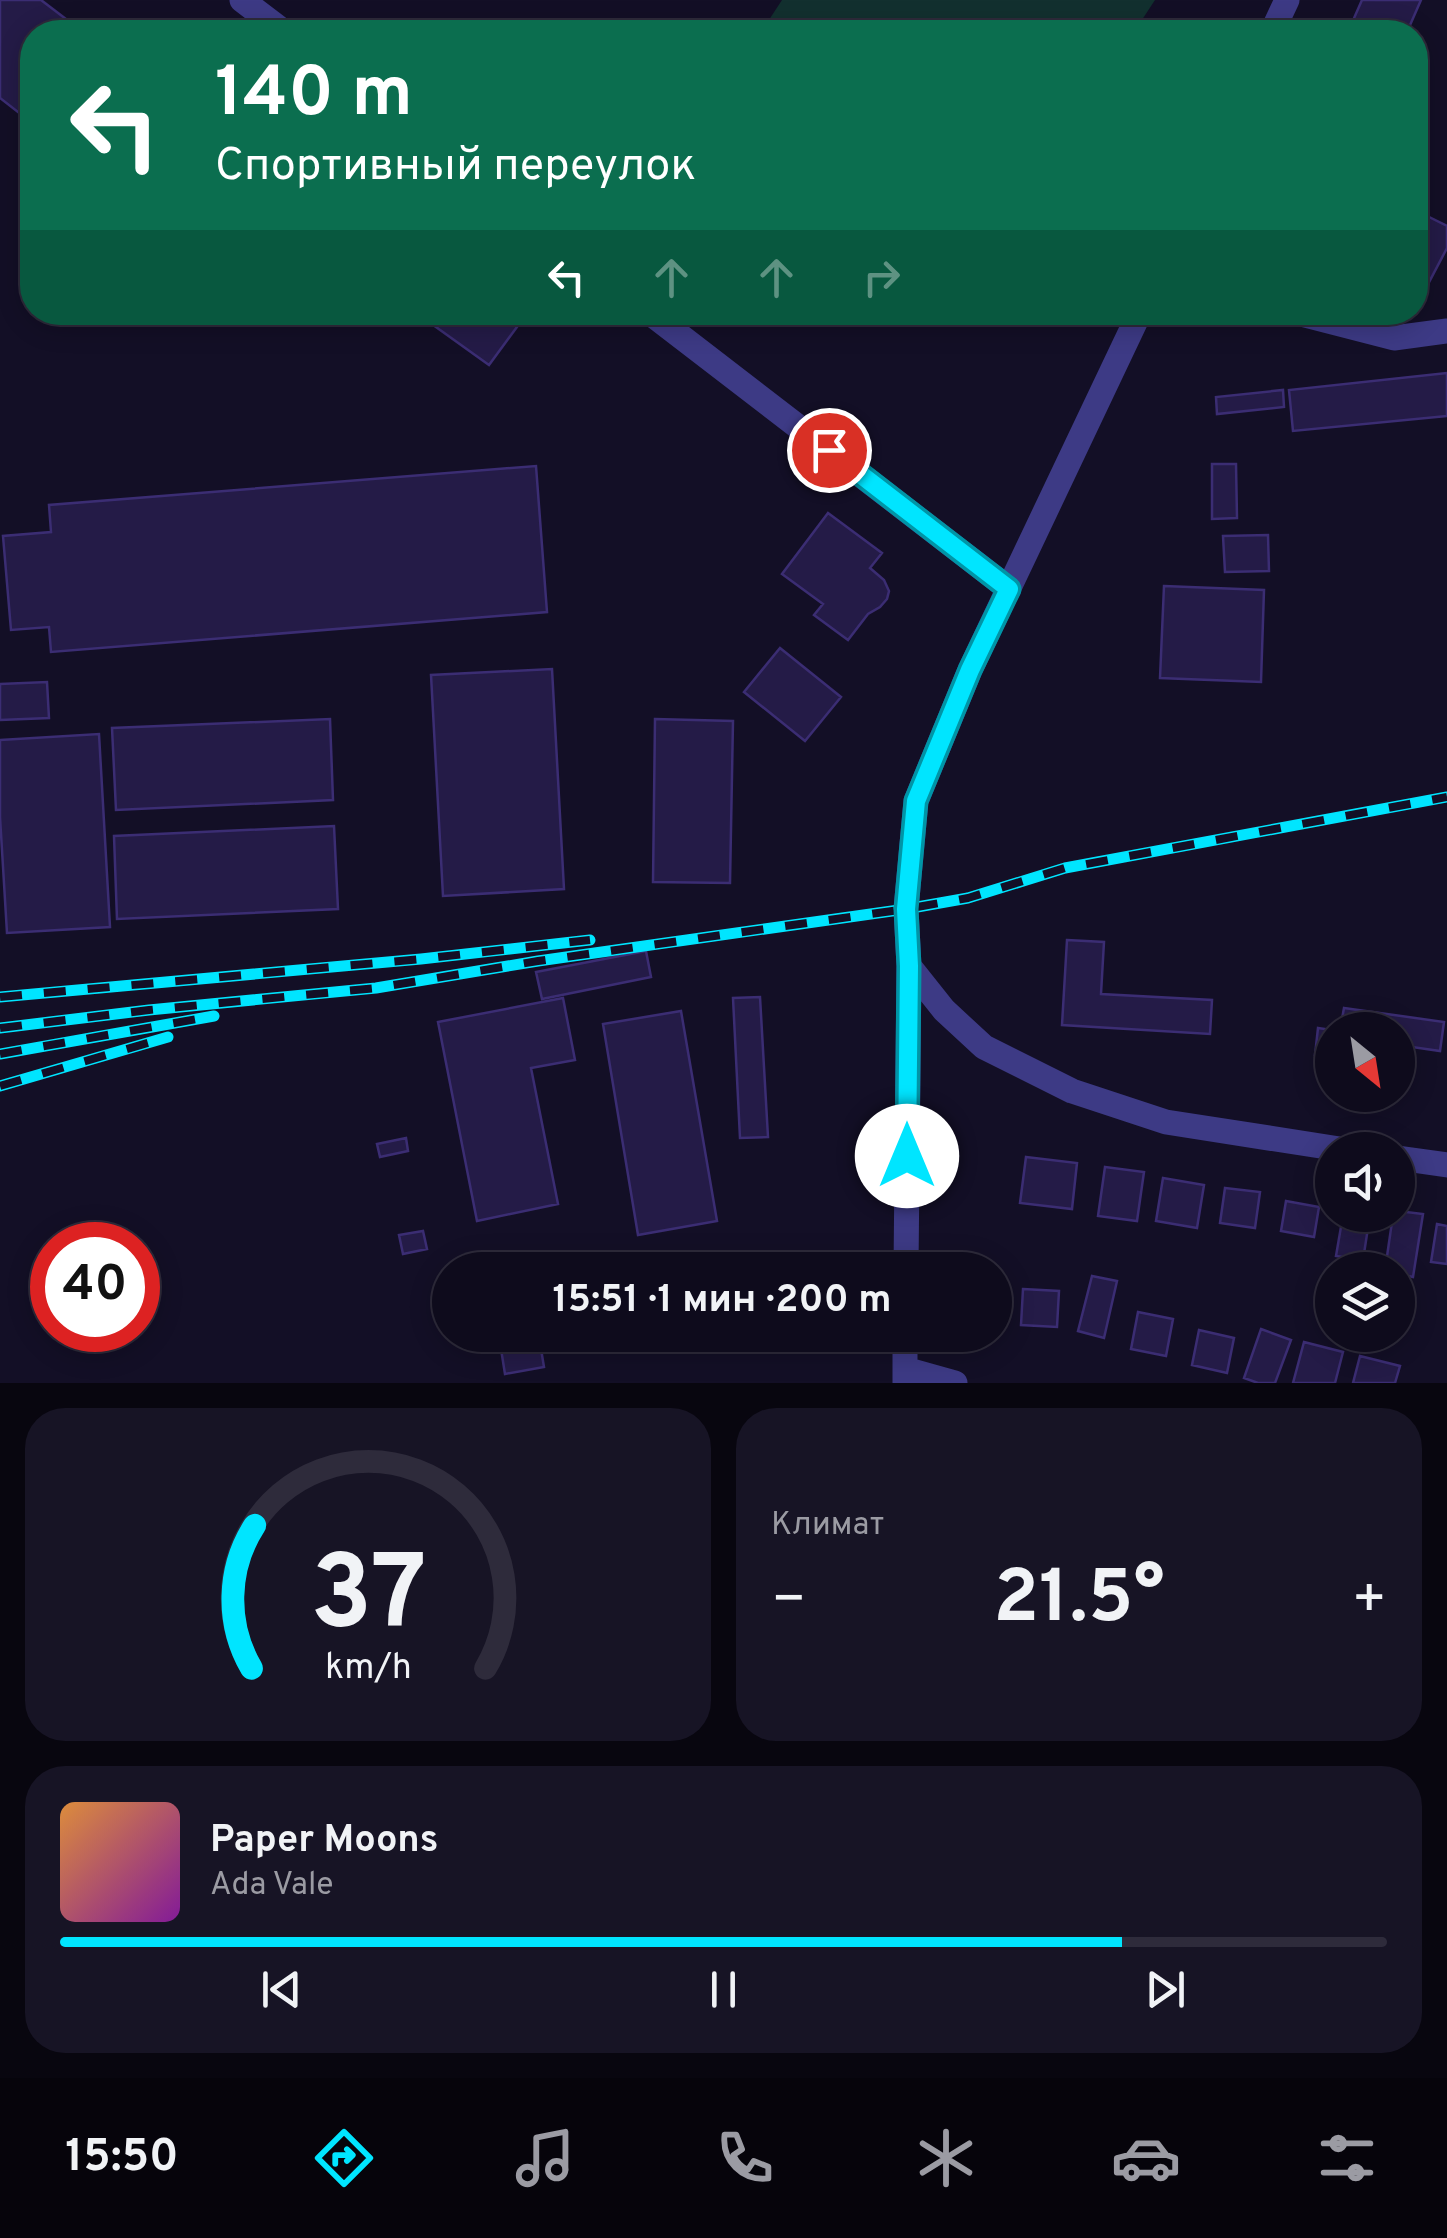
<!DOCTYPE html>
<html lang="ru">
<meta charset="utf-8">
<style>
:root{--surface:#0e0b1c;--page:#171425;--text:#f1f3f6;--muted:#9b9ba3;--line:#2e2b3b;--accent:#00e5ff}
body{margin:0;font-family:Overpass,sans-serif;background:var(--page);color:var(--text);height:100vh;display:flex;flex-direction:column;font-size:38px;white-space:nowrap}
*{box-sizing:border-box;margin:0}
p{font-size:32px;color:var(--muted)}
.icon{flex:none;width:55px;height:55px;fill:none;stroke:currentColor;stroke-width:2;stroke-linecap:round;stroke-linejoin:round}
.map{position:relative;height:1383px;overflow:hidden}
.details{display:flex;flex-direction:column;gap:25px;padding:25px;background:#08060f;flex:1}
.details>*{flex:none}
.hud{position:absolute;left:20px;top:20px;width:1408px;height:305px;border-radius:40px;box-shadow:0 5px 25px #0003,0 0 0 2px var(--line);background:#0b6e4f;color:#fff;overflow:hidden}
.needle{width:65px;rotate:150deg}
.fabs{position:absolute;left:1315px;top:1012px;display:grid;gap:20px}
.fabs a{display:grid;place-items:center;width:100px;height:100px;border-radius:50%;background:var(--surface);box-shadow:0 5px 25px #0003,0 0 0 2px var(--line);font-size:50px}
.speed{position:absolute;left:30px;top:1222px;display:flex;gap:20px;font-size:50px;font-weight:700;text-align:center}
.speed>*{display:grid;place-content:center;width:130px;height:130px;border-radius:50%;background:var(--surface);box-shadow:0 5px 25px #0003,0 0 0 2px var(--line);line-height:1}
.speed .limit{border:15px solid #d22;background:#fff;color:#111}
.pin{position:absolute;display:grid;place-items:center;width:85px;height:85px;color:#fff;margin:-42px;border:5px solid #fff;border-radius:50%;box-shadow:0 2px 10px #0007}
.me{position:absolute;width:110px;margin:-55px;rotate:0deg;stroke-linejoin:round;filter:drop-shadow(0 0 8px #0008)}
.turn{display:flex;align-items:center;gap:35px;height:210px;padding:0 30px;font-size:45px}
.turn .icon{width:130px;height:130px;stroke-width:2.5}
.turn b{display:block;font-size:70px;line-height:85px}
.lanes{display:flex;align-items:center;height:95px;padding:0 30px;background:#0003;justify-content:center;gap:50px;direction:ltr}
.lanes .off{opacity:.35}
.big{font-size:75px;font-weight:700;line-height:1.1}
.details .widget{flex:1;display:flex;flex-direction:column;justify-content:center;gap:15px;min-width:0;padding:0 35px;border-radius:40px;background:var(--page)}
.details .dial{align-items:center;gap:0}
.dial svg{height:260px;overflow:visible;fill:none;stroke:var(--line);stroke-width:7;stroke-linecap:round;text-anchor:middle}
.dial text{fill:var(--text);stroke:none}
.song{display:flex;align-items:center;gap:30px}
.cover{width:120px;height:120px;border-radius:15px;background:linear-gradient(135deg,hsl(30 70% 55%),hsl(290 70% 35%))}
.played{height:10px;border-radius:5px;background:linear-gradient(90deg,var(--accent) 80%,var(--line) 80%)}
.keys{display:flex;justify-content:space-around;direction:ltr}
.heat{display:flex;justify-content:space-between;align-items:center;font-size:55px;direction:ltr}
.details .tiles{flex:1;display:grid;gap:25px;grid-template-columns:1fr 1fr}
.widget:last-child{grid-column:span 2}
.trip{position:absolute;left:432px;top:1252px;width:580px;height:100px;border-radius:50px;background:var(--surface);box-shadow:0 5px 25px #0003,0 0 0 2px var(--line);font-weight:700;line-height:100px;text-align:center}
.menu{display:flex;height:160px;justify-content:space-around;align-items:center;background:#06040b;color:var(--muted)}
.menu .icon{width:70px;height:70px}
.menu .selected{color:var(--accent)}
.menu b{font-size:45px;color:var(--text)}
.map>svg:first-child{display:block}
</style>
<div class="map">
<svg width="1447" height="1383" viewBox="0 0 1447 1383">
<rect width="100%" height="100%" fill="#130f26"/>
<path fill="#12302f" d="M782 0H1155L1134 32H761Z"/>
<path fill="#241b47" stroke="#3b2d73" stroke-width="2.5" d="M0 0H41L83 32H32V123L0 98Z
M1362 0H1421L1407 32H1368L1351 25Z
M1415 210 1447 226V248L1427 286 1415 280Z
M415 312H528L489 365Z
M1447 373V416L1293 431 1289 390Z
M1283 390 1284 407 1217 414 1216 397Z
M1212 464H1236L1237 518 1212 519Z
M536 466 547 612 51 652 49 627 11 630 3 536 51 532 49 505Z
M828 513 882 553 870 568 884 580 889 591 887 599 880 607 868 614 848 640 814 615 823 604 782 574Z
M1268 535 1269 571 1225 572 1223 536Z
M1164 586 1264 590 1261 682 1160 678Z
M780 648 841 697 805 741 744 692Z
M552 669 564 889 443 896 431 675Z
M47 682 49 718 0 720V684Z
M330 719 333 800 116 810 112 728Z
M655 719 733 721 730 883 653 882Z
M99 734 110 927 7 933 0 817V740Z
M334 826 338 909 117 919 114 836Z
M1067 940 1104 942 1101 994 1212 1000 1210 1034 1062 1025Z
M646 951 651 977 542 999 536 972Z
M760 997 768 1137 740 1138 733 998Z
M563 998 575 1060 531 1068 558 1204 477 1221 438 1022Z
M1344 1008 1444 1022 1440 1051 1398 1045V1030H1340Z
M681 1011 717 1221 638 1235 603 1024Z
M1318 1028 1332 1030V1057L1315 1055Z
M406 1138 408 1151 380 1157 377 1144Z
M1026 1157 1077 1163 1072 1209 1020 1203Z
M1105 1167 1144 1172 1137 1221 1098 1216Z
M1163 1178 1204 1185 1197 1228 1156 1221Z
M1225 1188 1260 1192 1255 1228 1220 1223Z
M1286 1201 1319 1207 1314 1237 1281 1231Z
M1398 1211 1423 1214 1413 1277 1398 1274V1270H1385L1393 1215H1398Z
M1343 1215H1370L1363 1260 1336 1256Z
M1437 1224 1447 1226V1264L1431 1262Z
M423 1231 427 1249 403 1254 399 1235Z
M1092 1276 1117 1281 1104 1338 1078 1331Z
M1023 1289 1059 1291 1057 1327 1021 1325Z
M1138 1312 1173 1319 1166 1356 1131 1349Z
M1261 1329 1291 1340 1275 1383H1258L1244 1378Z
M1199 1330 1234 1338 1227 1373 1192 1365Z
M1304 1342 1343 1352 1335 1383H1293Z
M540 1343 544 1367 505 1374 501 1349Z
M1360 1356 1400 1366 1395 1383H1353Z"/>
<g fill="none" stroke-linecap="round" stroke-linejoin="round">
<path stroke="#3d3a85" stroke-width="25" d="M242 0 284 32
M1272 32 1287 0
M649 312 1009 589
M1293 312 1394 338 1447 331
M909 966 944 1010 984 1047 1072 1091 1166 1122 1346 1150
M1398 1158 1447 1165
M906 1270 909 966 906 909 916 801 970 670 1140 312
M905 1369 955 1383
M905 1383V1335"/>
<defs>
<path id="rail" d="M0 997 421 959 590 940
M0 1028 149 1010 376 988 538 961 906 909 968 898 1065 868 1447 797
M0 1054 214 1016
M0 1086 168 1037"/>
</defs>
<use href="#rail" stroke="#00e5ff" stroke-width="11"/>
<use href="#rail" stroke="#130f26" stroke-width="8" stroke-dasharray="22" stroke-linecap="butt"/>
</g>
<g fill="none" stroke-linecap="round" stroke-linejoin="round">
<defs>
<path id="route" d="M829 450 1009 589 970 670 916 801 906 909 909 966 907 1156"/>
</defs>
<use href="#route" stroke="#0095a6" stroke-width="25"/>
<use href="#route" stroke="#00e5ff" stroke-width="18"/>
</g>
</svg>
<div class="fabs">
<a><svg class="needle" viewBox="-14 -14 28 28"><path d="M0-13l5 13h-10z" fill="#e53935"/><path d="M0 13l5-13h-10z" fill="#9b9ba3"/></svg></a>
<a><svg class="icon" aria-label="sound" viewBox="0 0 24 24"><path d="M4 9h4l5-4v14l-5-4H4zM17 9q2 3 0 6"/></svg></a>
<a><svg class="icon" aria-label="layers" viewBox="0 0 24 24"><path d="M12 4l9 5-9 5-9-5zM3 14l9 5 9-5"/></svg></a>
</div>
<div class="speed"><div class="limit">40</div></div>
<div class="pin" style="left:829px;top:450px;background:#d93025"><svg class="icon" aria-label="arrive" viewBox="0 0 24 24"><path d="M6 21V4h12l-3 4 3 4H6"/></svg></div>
<svg class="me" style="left:907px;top:1156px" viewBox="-20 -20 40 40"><circle r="19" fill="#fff"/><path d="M0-13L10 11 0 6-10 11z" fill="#00e5ff"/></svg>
<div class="trip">15:51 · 1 мин · 200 m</div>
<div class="hud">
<div class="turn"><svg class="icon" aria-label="left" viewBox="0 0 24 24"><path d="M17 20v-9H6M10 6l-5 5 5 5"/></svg><div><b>140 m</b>Спортивный переулок</div></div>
<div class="lanes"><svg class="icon" aria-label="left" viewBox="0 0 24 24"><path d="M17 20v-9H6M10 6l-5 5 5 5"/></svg><svg class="icon off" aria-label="ahead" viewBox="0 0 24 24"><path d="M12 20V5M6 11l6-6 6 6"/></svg><svg class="icon off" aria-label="ahead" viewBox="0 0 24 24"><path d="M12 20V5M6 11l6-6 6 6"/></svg><svg class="icon off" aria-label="right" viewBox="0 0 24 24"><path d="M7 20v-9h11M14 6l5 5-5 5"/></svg></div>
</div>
</div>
<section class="details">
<div class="tiles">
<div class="widget dial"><svg viewBox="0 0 100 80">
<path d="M14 69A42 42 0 1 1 86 69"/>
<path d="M14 69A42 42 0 0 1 15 25" stroke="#00e5ff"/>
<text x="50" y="56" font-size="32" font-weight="700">37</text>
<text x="50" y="72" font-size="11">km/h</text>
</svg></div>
<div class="widget"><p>Климат</p>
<div class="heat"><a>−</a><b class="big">21.5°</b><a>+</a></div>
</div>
<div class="widget">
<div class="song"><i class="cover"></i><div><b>Paper Moons</b><p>Ada Vale</p></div></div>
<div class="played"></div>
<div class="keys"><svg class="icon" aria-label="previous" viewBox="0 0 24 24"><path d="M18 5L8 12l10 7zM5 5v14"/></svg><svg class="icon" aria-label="pause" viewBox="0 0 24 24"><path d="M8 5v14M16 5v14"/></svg><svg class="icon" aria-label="next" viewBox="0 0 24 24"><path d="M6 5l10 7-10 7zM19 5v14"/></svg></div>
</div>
</div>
</section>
<nav class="menu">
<b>15:50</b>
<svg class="icon selected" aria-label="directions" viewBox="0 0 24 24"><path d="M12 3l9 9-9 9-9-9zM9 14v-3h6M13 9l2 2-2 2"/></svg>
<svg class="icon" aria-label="music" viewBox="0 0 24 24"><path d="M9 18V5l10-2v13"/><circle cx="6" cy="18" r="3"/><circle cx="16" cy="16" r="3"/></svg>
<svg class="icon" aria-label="phone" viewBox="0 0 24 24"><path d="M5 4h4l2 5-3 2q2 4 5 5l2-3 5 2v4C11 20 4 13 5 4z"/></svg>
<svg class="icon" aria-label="climate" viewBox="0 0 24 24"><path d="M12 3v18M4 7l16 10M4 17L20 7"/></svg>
<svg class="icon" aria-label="car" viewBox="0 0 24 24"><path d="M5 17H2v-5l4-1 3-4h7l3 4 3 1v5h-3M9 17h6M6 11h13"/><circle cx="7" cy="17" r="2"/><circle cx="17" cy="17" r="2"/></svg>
<svg class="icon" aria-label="filters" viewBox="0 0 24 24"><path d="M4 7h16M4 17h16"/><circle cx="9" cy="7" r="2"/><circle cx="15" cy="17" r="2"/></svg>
</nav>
